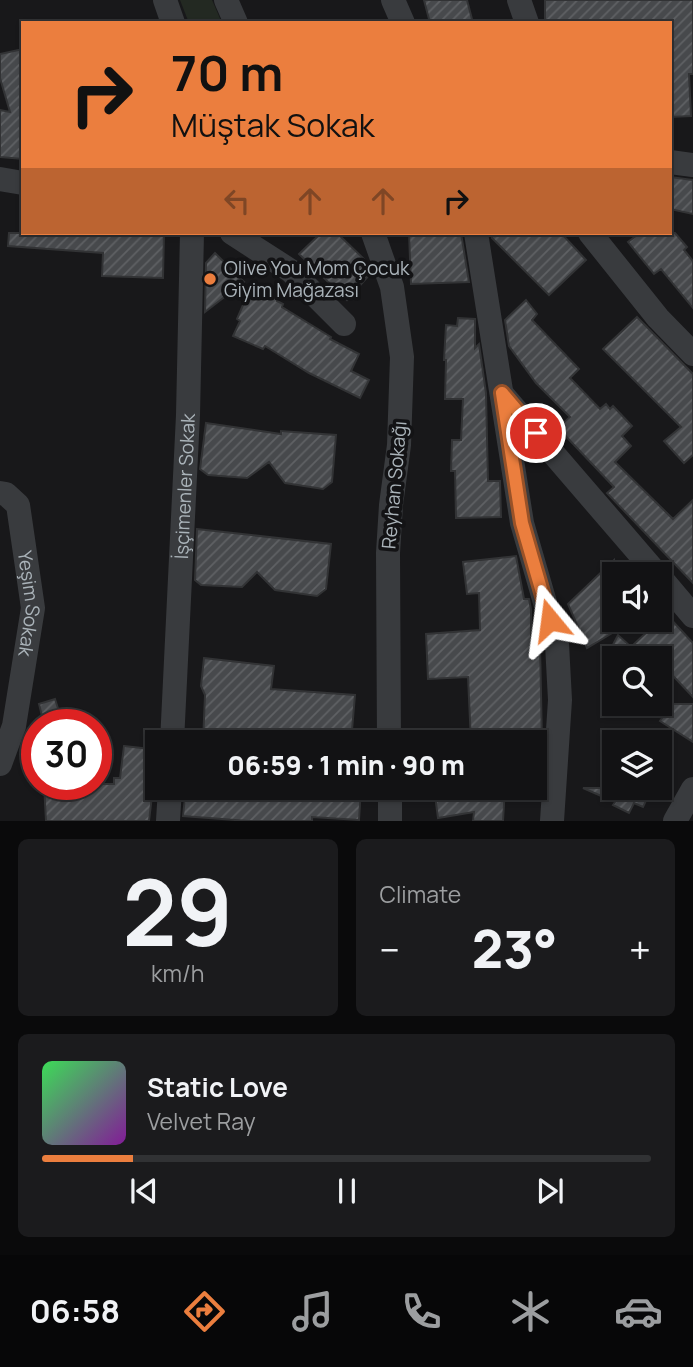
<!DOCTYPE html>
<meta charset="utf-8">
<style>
:root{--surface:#121214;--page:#1b1b1d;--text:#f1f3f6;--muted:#9c9ea0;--line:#313234;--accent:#eb7e3e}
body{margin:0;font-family:Manrope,sans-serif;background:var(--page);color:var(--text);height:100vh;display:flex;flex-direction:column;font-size:26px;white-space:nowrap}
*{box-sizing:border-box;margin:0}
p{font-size:23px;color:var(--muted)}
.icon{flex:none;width:38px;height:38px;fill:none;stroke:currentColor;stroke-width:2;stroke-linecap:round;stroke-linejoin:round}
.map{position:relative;height:821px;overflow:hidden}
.details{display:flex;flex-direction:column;gap:18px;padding:18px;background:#0a0a0b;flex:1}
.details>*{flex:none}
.hud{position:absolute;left:21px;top:21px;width:651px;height:214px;border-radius:0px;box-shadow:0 2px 5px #0004,0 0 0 2px var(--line);background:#eb7e3e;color:#111;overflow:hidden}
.buttons{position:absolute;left:602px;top:562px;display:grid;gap:14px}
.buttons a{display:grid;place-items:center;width:70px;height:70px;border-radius:0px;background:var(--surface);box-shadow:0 2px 5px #0004,0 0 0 2px var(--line);font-size:35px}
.speed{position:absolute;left:21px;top:709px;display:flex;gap:14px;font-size:35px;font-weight:700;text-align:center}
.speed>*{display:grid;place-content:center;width:91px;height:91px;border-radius:50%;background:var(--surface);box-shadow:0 2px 5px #0004,0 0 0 2px var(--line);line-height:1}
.speed .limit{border:10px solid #d22;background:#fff;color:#111}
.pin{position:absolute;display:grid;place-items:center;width:60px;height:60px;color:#fff;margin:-30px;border:4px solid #fff;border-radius:50%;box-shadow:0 2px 7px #0007}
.me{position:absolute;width:77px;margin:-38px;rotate:344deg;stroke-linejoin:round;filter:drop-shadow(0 0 5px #0008)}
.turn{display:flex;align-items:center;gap:24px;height:147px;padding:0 35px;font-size:32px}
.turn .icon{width:91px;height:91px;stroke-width:2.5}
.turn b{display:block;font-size:49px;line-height:60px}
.lanes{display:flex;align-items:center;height:66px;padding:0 35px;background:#0003;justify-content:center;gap:35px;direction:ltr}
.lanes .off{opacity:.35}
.big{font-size:52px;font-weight:800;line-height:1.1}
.details .card{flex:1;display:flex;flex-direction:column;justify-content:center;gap:10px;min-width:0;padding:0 24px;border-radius:10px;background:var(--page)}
.details .dial{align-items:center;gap:0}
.dial b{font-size:91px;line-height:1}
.song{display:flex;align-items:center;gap:21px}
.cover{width:84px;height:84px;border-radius:10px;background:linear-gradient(135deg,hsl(130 70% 55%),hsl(290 70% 35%))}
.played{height:7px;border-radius:4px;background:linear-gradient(90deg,var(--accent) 15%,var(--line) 15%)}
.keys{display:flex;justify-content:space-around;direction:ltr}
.heat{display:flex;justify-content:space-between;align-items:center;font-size:38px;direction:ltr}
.details .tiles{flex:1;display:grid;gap:18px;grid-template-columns:1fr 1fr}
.card:last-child{grid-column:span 2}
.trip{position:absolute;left:145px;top:730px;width:402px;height:70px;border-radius:0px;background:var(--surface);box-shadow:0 2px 5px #0004,0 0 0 2px var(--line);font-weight:800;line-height:70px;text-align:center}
.tabs{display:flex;height:112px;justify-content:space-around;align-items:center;background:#070708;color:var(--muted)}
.tabs .icon{width:49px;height:49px}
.tabs .active{color:var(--accent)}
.tabs b{font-size:32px;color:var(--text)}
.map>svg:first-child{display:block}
</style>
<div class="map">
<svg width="693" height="821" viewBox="0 0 693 821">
<defs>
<pattern id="building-hatch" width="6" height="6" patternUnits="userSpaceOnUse" patternTransform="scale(1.75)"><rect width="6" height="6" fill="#47494c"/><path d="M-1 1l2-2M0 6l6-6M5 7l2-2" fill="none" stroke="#5f6164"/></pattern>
</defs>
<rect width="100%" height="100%" fill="#18181a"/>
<path fill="#232922" d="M180 0H212L222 23H189Z"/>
<path fill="url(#building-hatch)" stroke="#323335" stroke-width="2" d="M424 0H467L473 23H430Z
M545 0H693V74H689L691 116 670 117V23H545Z
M23 49V159L0 157V110L10 112 0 78V54Z
M670 177 693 180V214L670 209Z
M9 233H164L163 278 102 276 103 253 8 246Z
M321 233H337L367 262 371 273 347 300 299 254Z
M409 233H461L469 282 411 284Z
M491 233H561L586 260 549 295 492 238Z
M640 233H675L687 247 684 250 693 261V308L661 269 654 274 628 242Z
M215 253 244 282 205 312 206 263Z
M252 284 279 296 277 301 283 304 282 307 331 337 330 339 359 354 351 371 369 380 360 398 309 373 265 346 263 349 233 336 240 321 237 319Z
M526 300 537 314 532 320 579 369 570 378 600 409 606 404 610 409 613 406 632 426 622 436 631 446 615 462 673 519 693 500V583L607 493 614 487 558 428 570 417 536 383 509 346 505 320Z
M637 317 693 374V455L684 463 664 441 681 427 603 349Z
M458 318 475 319V348L479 344 486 393 488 481H500L501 517 456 518 455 471H451L452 440H461L463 399H445L446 360H444L446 325 457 326Z
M206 423 281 434V431L336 435 332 482 323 489 285 483 269 462 247 478 208 475 200 469Z
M197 529 331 544 326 589 317 596 275 590 257 572 242 587 201 585 195 580Z
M516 556 524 599H529L531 609V645L540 644 542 742H471L468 677 428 679 426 634 480 630 479 593 467 594 463 562Z
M614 560V632L587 648 568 604Z
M666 614 693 643V697L660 662V658H606L618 635 631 647Z
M204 658 274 666 271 689 355 695 351 742 275 738V742H203L205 695 201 686Z
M55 699 63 724H44L39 704Z
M630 704H693V742L660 721 662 718Z
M124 746 150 749 147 778 154 779 149 821H46L44 784H114V778H120Z
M186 788H361L359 820 312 817V821H248L183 816Z
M434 788H505L503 821H473L474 812 438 818Z
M583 788H652L643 807 634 803 629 813 613 805 615 802Z"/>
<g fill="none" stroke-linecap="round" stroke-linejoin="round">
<g stroke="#393b3e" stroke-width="24">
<path d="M165 0 173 23"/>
<path d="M226 0 236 23"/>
<path d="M393 0 403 23"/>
<path d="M519 0 527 23"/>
<path d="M670 162 693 165"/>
<path d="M0 179 23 183"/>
<path d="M232 233 291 271 344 324"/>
<path d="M373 233 392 287 402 357 399 445 391 505 388 553 389 742"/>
<path d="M476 233 522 523 557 644 560 700 552 821"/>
<path d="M590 233 658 318 693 354"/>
<path d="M502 394 657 574"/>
<path id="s1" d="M0 493 6 494 18 505 33 608 14 726 0 764"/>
<path d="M660 577 693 616"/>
<path id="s2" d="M172 742 188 415 192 233"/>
<path d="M390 788V821"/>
<path d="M168 821 170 788"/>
<path d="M675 821 693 789"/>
</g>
</g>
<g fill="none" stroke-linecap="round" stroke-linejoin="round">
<defs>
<path id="route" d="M536 433 502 393 522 523 550 620"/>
</defs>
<use href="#route" stroke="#995228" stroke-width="18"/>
<use href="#route" stroke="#eb7e3e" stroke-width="12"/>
</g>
<circle fill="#eb7e3e" stroke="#131315" stroke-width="2.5" cx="210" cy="279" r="7"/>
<g text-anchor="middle" stroke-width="7" stroke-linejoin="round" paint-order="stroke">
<g font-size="19" fill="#aab3b9" stroke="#131315" text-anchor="start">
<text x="224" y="275">Olive You Mom Çocuk<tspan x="224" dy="22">Giyim Mağazası</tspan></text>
</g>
<g font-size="19" fill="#aab3b9" stroke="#131315">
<text transform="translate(394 485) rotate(-85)" y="7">Reyhan Sokağı</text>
<text dy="7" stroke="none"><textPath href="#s2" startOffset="256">İşçimenler Sokak</textPath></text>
<text dy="7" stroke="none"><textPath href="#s1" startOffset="122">Yeşim Sokak</textPath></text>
</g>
</g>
</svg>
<div class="buttons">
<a><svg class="icon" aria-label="sound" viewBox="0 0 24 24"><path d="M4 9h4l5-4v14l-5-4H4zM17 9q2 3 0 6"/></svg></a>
<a><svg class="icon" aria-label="search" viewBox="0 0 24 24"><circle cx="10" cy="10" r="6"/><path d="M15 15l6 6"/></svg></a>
<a><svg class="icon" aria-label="layers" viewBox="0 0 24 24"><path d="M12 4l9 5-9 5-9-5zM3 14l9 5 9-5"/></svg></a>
</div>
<div class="speed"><div class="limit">30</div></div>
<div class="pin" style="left:536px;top:433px;background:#d93025"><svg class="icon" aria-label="arrive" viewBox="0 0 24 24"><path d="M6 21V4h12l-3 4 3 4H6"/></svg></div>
<svg class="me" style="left:550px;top:620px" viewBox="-20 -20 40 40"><path d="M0-17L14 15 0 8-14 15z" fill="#eb7e3e" stroke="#fff" stroke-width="4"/></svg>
<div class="trip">06:59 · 1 min · 90 m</div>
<div class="hud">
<div class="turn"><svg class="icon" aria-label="right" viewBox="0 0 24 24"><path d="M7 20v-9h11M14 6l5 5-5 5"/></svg><div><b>70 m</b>Müştak Sokak</div></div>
<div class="lanes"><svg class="icon off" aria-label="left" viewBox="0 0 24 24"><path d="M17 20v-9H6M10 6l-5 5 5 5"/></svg><svg class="icon off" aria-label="ahead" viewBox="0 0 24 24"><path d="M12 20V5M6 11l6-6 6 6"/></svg><svg class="icon off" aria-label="ahead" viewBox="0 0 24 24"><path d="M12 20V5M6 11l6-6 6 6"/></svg><svg class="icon" aria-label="right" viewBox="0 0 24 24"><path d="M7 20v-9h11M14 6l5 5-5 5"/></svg></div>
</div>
</div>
<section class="details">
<div class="tiles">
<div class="card dial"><b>29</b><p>km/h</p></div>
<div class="card"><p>Climate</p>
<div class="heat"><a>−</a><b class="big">23°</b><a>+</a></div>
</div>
<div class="card">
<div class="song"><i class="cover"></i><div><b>Static Love</b><p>Velvet Ray</p></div></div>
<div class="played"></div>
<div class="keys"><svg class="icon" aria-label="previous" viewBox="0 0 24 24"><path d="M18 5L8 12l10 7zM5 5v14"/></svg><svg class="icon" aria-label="pause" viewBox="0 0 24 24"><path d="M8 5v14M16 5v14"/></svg><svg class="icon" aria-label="next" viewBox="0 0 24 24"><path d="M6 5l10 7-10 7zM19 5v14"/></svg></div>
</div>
</div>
</section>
<nav class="tabs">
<b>06:58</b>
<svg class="icon active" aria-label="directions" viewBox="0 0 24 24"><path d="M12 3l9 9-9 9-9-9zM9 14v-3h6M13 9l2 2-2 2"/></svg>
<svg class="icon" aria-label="music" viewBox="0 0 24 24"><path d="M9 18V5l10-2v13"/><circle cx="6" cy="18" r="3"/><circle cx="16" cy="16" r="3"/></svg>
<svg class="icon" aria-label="phone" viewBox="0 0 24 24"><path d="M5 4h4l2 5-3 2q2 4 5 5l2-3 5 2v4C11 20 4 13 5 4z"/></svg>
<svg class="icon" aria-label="climate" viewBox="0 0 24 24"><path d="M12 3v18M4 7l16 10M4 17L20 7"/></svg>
<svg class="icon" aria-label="car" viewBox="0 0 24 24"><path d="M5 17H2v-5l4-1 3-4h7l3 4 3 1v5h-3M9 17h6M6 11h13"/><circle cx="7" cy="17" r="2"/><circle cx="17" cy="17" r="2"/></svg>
</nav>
